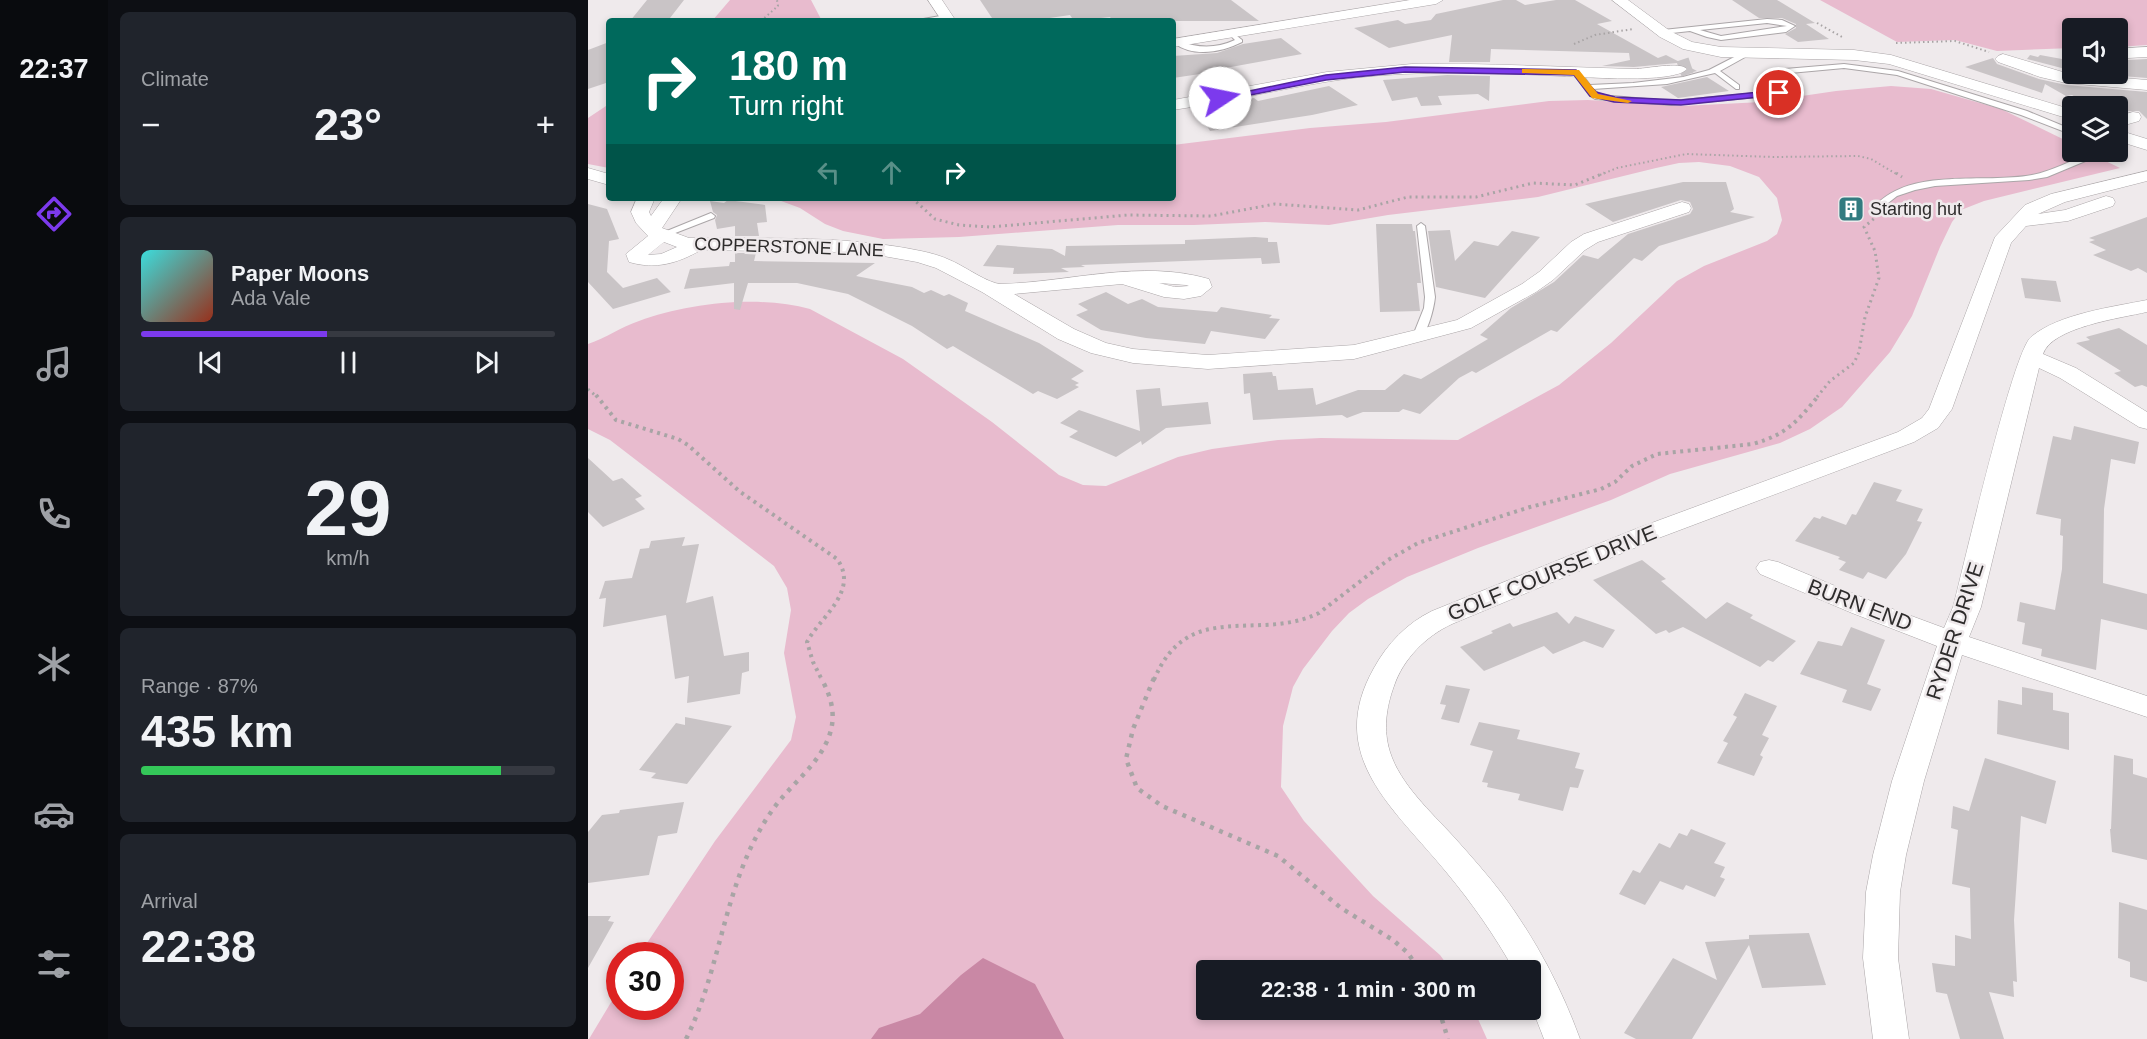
<!DOCTYPE html>
<meta charset="utf-8">
<style>
:root{--surface:#171b24;--page:#20242c;--text:#f1f3f6;--muted:#9ea1a6;--line:#363941;--accent:#7c3aed}
body{margin:0;font-family:Helvetica,sans-serif;background:var(--page);color:var(--text);height:100vh;display:flex;flex-direction:column;font-size:22px;white-space:nowrap}
*{box-sizing:border-box;margin:0}
p{font-size:20px;color:var(--muted)}
.icon{flex:none;width:33px;height:33px;fill:none;stroke:currentColor;stroke-width:2;stroke-linecap:round;stroke-linejoin:round}
.map{position:relative;flex:1;overflow:hidden}
.drawer{display:flex;flex-direction:column;gap:12px;padding:12px;background:#0d0f14;width:480px}
.drawer>*{flex:none}
.banner{position:absolute;left:18px;top:18px;width:570px;height:183px;border-radius:6px;box-shadow:0 3px 9px #0003;background:#00695c;color:#fff;overflow:hidden}
.buttons{position:absolute;left:1474px;top:18px;display:grid;gap:12px}
.buttons a{display:grid;place-items:center;width:66px;height:66px;border-radius:6px;background:var(--surface);box-shadow:0 3px 9px #0003;font-size:30px}
.speed{position:absolute;left:18px;top:942px;display:flex;gap:12px;font-size:30px;font-weight:700;text-align:center}
.speed>*{display:grid;place-content:center;width:78px;height:78px;border-radius:50%;background:var(--surface);box-shadow:0 3px 9px #0003;line-height:1}
.speed .limit{border:9px solid #d22;background:#fff;color:#111}
.pin{position:absolute;display:grid;place-items:center;width:51px;height:51px;color:#fff;margin:-26px;border:3px solid #fff;border-radius:50%;box-shadow:0 2px 6px #0007}
.me{position:absolute;width:66px;margin:-33px;rotate:79deg;stroke-linejoin:round;filter:drop-shadow(0 0 4px #0008)}
.turn{display:flex;align-items:center;gap:21px;height:126px;padding:0 24px;font-size:27px}
.turn .icon{width:78px;height:78px;stroke-width:2.5}
.turn b{display:block;font-size:42px;line-height:51px}
.lanes{display:flex;align-items:center;height:57px;padding:0 24px;background:#0003;justify-content:center;gap:30px;direction:ltr}
.lanes .off{opacity:.35}
.big{font-size:45px;font-weight:700;line-height:1.1}
.drawer .tile{flex:1;display:flex;flex-direction:column;justify-content:center;gap:9px;min-width:0;padding:0 21px;border-radius:9px;background:var(--page)}
.drawer .dial{align-items:center;gap:0}
.dial b{font-size:78px;line-height:1}
.song{display:flex;align-items:center;gap:18px}
.cover{width:72px;height:72px;border-radius:9px;background:linear-gradient(135deg,hsl(180 70% 55%),hsl(10 70% 35%))}
.played{height:6px;border-radius:3px;background:linear-gradient(90deg,var(--accent) 45%,var(--line) 45%)}
.keys{display:flex;justify-content:space-around;direction:ltr}
.heat{display:flex;justify-content:space-between;align-items:center;font-size:33px;direction:ltr}
.charge{height:9px;border-radius:4px;background:linear-gradient(90deg,#34c759 87%,var(--line) 0)}
.trip{position:absolute;left:608px;top:960px;width:345px;height:60px;border-radius:6px;background:var(--surface);box-shadow:0 3px 9px #0003;font-weight:700;line-height:60px;text-align:center}
main{display:flex;flex:1;min-height:0}
.tab-bar{display:flex;flex-direction:column;width:108px;justify-content:space-around;align-items:center;background:#090b0e;color:var(--muted)}
.tab-bar .icon{width:42px;height:42px}
.tab-bar .selected{color:var(--accent)}
.tab-bar b{font-size:27px;color:var(--text)}
.map>svg:first-child{display:block}
</style>
<main>
<nav class="tab-bar">
<b>22:37</b>
<svg class="icon selected" aria-label="directions" viewBox="0 0 24 24"><path d="M12 3l9 9-9 9-9-9zM9 14v-3h6M13 9l2 2-2 2"/></svg>
<svg class="icon" aria-label="music" viewBox="0 0 24 24"><path d="M9 18V5l10-2v13"/><circle cx="6" cy="18" r="3"/><circle cx="16" cy="16" r="3"/></svg>
<svg class="icon" aria-label="phone" viewBox="0 0 24 24"><path d="M5 4h4l2 5-3 2q2 4 5 5l2-3 5 2v4C11 20 4 13 5 4z"/></svg>
<svg class="icon" aria-label="climate" viewBox="0 0 24 24"><path d="M12 3v18M4 7l16 10M4 17L20 7"/></svg>
<svg class="icon" aria-label="car" viewBox="0 0 24 24"><path d="M5 17H2v-5l4-1 3-4h7l3 4 3 1v5h-3M9 17h6M6 11h13"/><circle cx="7" cy="17" r="2"/><circle cx="17" cy="17" r="2"/></svg>
<svg class="icon" aria-label="filters" viewBox="0 0 24 24"><path d="M4 7h16M4 17h16"/><circle cx="9" cy="7" r="2"/><circle cx="15" cy="17" r="2"/></svg>
</nav>
<section class="drawer">
<div class="tile"><p>Climate</p>
<div class="heat"><a>−</a><b class="big">23°</b><a>+</a></div>
</div>
<div class="tile">
<div class="song"><i class="cover"></i><div><b>Paper Moons</b><p>Ada Vale</p></div></div>
<div class="played"></div>
<div class="keys"><svg class="icon" aria-label="previous" viewBox="0 0 24 24"><path d="M18 5L8 12l10 7zM5 5v14"/></svg><svg class="icon" aria-label="pause" viewBox="0 0 24 24"><path d="M8 5v14M16 5v14"/></svg><svg class="icon" aria-label="next" viewBox="0 0 24 24"><path d="M6 5l10 7-10 7zM19 5v14"/></svg></div>
</div>
<div class="tile dial"><b>29</b><p>km/h</p></div>
<div class="tile"><p>Range · 87%</p><b class="big">435 km</b><div class="charge"></div></div>
<div class="tile"><p>Arrival</p><b class="big">22:38</b></div>
</section>
<div class="map">
<svg width="1559" height="1039" viewBox="0 0 1559 1039">
<rect width="100%" height="100%" fill="#efeaec"/>
<path fill="#e8bbce" d="M142 0H223L234 21H124Z
M1232 0H1559V45L1530 47V28H1485V48L1409 51 1367 40 1309 42Z
M1303 86 1343 89 1413 109 1485 144V152H1499L1532 168 1396 201 1373 210 1364 222 1352 247 1324 316 1302 352 1254 407 1222 429 1192 443 1082 474 1023 500 890 548 819 577 780 599 761 613 744 631 715 669 705 687 695 726 693 787 716 821 785 896 852 955 863 970H618V1010H886L899 1039H1L31 989 32 1006H82V956L51 955 127 841 203 740 208 717 196 653 203 610 199 588 186 566 22 440 0 429V344C18 338 33 327 51 321 100 303 172 295 222 309L315 359 404 422 471 475 495 485 518 486 590 457 624 449 690 440 733 438 870 440 971 385 1023 343 1089 281 1116 266 1179 241 1189 234 1194 220 1189 198 1171 177 1142 166 1111 162 1091 163 1068 168 950 197 800 215 741 225 677 222 606 225H530L371 237 295 239 255 231 237 224 212 208 185 198H585V145L722 128 798 122 961 101 1000 100 1094 106 1174 102 1248 91Z
M21 104V168L0 164V118Z"/>
<path fill="#c988a5" d="M395 958 447 984 476 1039H283L291 1028 332 1014 373 975Z"/>
<path fill="#c9c4c6" d="M59 0H96L82 18 75 21H42Z
M392 0H643L671 21H525L522 17 486 21 482 15 441 21H406Z
M915 0H928L937 5 968 0H987L1024 21 1009 24 1070 58 1078 55 1109 71 1093 75 1101 68 1089 63 1046 67 1014 66 1042 60 1041 53 903 49 902 62H861L864 35 801 48 766 28 810 20 817 24 843 20 848 14Z
M1144 0H1189L1227 23 1218 24 1241 39 1210 42 1197 34 1208 28V24L1194 18H1171Z
M693 38 714 54 632 69 652 86 630 90 612 74 585 78V56L629 53 655 44Z
M21 42V82L0 89V50Z
M1442 55 1450 57 1452 55 1485 61V71L1435 58 1439 59Z
M1530 56 1540 60 1559 59V78L1510 74H1530Z
M1405 58 1409 64 1451 79 1478 85 1559 92V119L1551 111H1538L1530 109V106L1512 105 1500 98 1492 100 1484 95 1478 96 1457 84 1454 93 1377 67Z
M859 75 902 76 901 101 890 94 850 96 854 105 833 106 829 97 804 101 795 80Z
M1119 77 1141 91 1090 98 1073 87Z
M741 86 770 105 724 115 622 131 611 113 651 108 644 102 666 98 670 101Z
M1095 182H1138L1146 209 1142 212 1167 217 1071 246 1054 261 1046 258 969 332 963 330 888 373 884 371 871 378 832 414 815 409 811 412H775L759 418 754 415 665 420 662 393 656 394 655 374 684 372 685 376H688L690 390 725 388 728 405 770 390H797L816 374 833 379 900 339 892 335 923 308 966 282 995 255 1010 259 1040 234 1102 214 1105 209 1102 202 1093 200 1025 222 997 204Z
M140 200 177 205 179 222 169 223 171 236H147V226L129 229 127 220 129 215 125 212 122 201 136 203Z
M0 204 19 209 31 239 21 241 19 272 35 288 69 278 83 292 25 309 0 282Z
M1559 217V273L1550 268 1543 271 1505 255 1518 250 1501 242 1507 240 1501 238Z
M788 224H824L825 231H827L833 283H829L832 311 792 312Z
M862 230 867 261 886 241 910 246 924 231 952 237 897 298 848 287 840 231Z
M667 237 680 238V242H689L692 263 674 264 673 258 493 265 497 267 473 268 481 272 425 274 426 268 395 266 409 245 464 249 477 256 478 246 597 244V240Z
M147 253H168L166 261 287 263 268 276 324 287 336 293 343 290 356 296 361 294 380 303 377 311 451 343 496 371 483 379 491 383 487 385 491 387 469 399 450 391 445 394 365 346 359 349 324 326 260 294 209 283H160L152 310 146 309V283L96 289 102 269 141 266 142 262H147Z
M1433 278 1468 281 1473 302 1437 298Z
M518 292 540 304 554 299 570 307 629 312 633 307 684 315 681 318 692 319 677 339 623 331 617 344 558 338 513 330 488 315 500 310 490 304Z
M1531 328 1559 345V387L1554 385 1547 387 1526 373 1533 371 1488 343 1502 340 1498 337Z
M572 388 574 406 620 402 623 424 578 428 554 445 553 441 528 457 481 437 490 431 472 423 491 410 552 431 548 390Z
M1486 426 1551 442 1547 464 1523 459 1516 509 1515 583 1559 594V630L1513 619 1508 670 1453 656 1454 649 1434 644 1437 623 1429 621 1432 602 1467 610 1474 569 1475 536 1472 535 1473 519 1448 514 1465 436 1483 440Z
M0 458 25 481 34 478 54 496 47 499 57 509 15 527 0 512Z
M1286 482 1314 490 1308 501 1335 509 1329 521 1334 522 1318 554 1298 579 1280 572 1275 579 1251 570 1258 562 1250 559 1252 557 1207 541 1226 517 1232 519 1234 516 1258 525 1264 514 1268 515Z
M97 537 94 546 111 544 98 603 125 596 136 656 161 652V671L154 673 152 694 99 703 101 676 87 679 78 615 15 627 18 598 11 599 17 581 44 578 52 549 61 548 63 541Z
M1054 560 1078 579 1073 581 1118 619 1139 602 1165 615 1162 618 1208 641 1185 662 1180 660 1172 667 1095 627 1081 633 1078 630 1068 634 1005 580Z
M969 612 981 624 987 616 1027 630 1015 648 996 641 965 654 956 646 896 671 872 647 905 633 903 631 922 623 925 627Z
M1263 627 1297 640 1279 684 1293 689 1283 711 1254 702 1259 690 1212 674 1230 641 1254 646Z
M858 685 882 689 871 723 853 719 858 705 852 704Z
M1434 687 1465 693V710L1481 713V750L1409 734 1410 700 1434 705Z
M1157 693 1189 706 1174 735 1181 738 1172 755 1175 757 1166 776 1129 763 1140 743 1135 741 1149 717 1145 715Z
M97 717 144 726 99 784 63 778 68 773 51 770 88 723 97 725Z
M891 722 932 730 929 739 992 753 987 768 996 770 990 788 982 787 975 811 930 800 932 794 899 787 900 783 894 782 905 751 882 745Z
M1526 755 1545 759V774L1559 778V860L1524 852 1522 829H1523Z
M1397 758 1468 781 1458 824 1433 816 1426 920 1429 982 1425 981 1426 997 1401 992 1416 1039H1372L1359 994 1348 992 1344 963 1367 966V935L1383 939 1382 888 1364 884 1370 830 1363 828 1365 806 1381 811Z
M96 802 89 833 70 836 61 875 0 883V832L14 815 31 813 32 810Z
M1103 829 1138 843 1126 863 1137 867 1132 877 1137 879 1127 897 1098 885 1095 890 1072 881 1057 905 1031 894 1045 870 1052 873 1071 843 1082 848 1091 833 1099 836Z
M1531 902 1559 910V982L1542 977V962L1530 958Z
M0 916H23L20 921 26 922 0 968Z
M1221 933 1238 985 1174 988 1161 945 1104 1039H1048L1036 1033 1085 958 1129 980 1117 942 1161 939V935Z"/>
<g fill="none" stroke-linecap="round" stroke-linejoin="round">
<path stroke="#c8c4c6" stroke-width="16" stroke-dasharray="16 8" stroke-linecap="butt" d="M1091 69 1103 65"/>
<defs>
<path id="lane" d="M358 15 361 17 360 18 324 21Z
M256 19 259 20 260 21H253Z
M1179 19 1194 20 1207 26 1198 32 1133 40 1119 37 1102 31 1075 34 1072 32 1075 30ZM1179 23 1199 26 1133 36 1112 30Z
M644 32 654 40V42C634 52 606 58 586 43L590 41C610 48 627 49 647 40L641 34Z
M1156 52H1159V56L1132 71 1151 85V89H1148L1127 73 1079 84 1005 89 1012 95 1083 101 1190 91 1198 88 1193 73 1197 69 1256 64 1310 71 1439 111 1485 130V135L1433 115 1309 75 1256 68 1202 73 1206 89 1191 95 1083 105 1007 99 1002 96 984 72 991 70 1002 85 1045 83 1095 77 1121 70Z
M1505 152H1519L1459 177 1441 180 1347 186 1327 190 1309 196 1295 207 1288 205C1324 167 1396 184 1444 175 1465 171 1484 160 1505 152Z
M123 213 127 216 126 218 77 237H71L69 235Z
M833 223 837 226 847 297C846 308 839 337 829 341L824 338 836 308 837 297 829 226Z"/>
<path id="street" d="M340 0H354L368 21H354Z
M822 0H855L848 4 585 47V39Z
M1024 0H1040L1082 31 1104 42 1133 47 1266 50 1303 55 1485 110V120L1301 64 1266 60 1133 57 1095 49 1072 37Z
M1559 47V57L1540 58 1532 53 1540 48Z
M1415 54 1478 73 1559 80V90L1478 83 1452 77 1410 62 1407 59 1410 56Z
M824 64C898 63 972 67 1046 69 1058 69 1092 61 1099 69 1086 84 996 77 974 76 904 73 834 70 764 78 704 86 645 101 585 110V100L739 72Z
M1545 112 1551 113 1553 117 1551 121 1530 127V116Z
M1530 130 1559 139V150L1530 141Z
M0 168 21 174V185L0 179Z
M1559 171V181L1477 202 1450 214 1477 210 1518 196 1525 198 1527 202 1525 206 1480 221 1438 226 1423 243 1364 409 1350 428 1326 442 1068 539 864 624C838 636 815 659 806 686 798 708 795 730 802 752 812 784 843 812 865 836 882 855 899 874 915 895 948 940 973 987 992 1039H956L942 1003V970H926C907 936 884 903 859 873 807 809 736 756 786 668 799 644 819 623 844 611L1050 528 1310 432 1334 418 1341 409 1407 237 1437 205 1463 194Z
M49 198H67L61 212 63 216 76 198H94L74 228 101 238C178 239 257 235 333 251 343 253 354 256 364 261 376 266 401 284 413 284 482 282 553 259 621 279L624 287 613 296 596 299 576 297 534 284 426 294 486 329 518 343 545 349 620 355 766 345 869 320 934 284 951 272 983 242 996 234 1094 202 1101 204 1103 208 1101 212 1010 242 997 250 965 280 948 292 883 328 766 359 620 369 545 363 503 353 470 339 394 292 348 268 329 262 284 254 249 252 113 250C90 263 68 270 41 262L38 254 60 236 48 223 43 212ZM76 242 89 247 73 254 60 255ZM571 283 598 285 601 286 587 287Z
M1559 300V312C1533 318 1464 327 1455 354L1488 368 1559 412V429L1551 427 1472 378 1451 368 1393 607 1381 637 1559 696V717L1374 655 1336 781 1318 855 1312 892 1310 958 1321 1039H1285L1275 958 1278 892 1285 855 1304 781 1349 646 1264 613 1172 574 1168 568 1172 562 1181 560 1190 562 1283 601 1356 628 1365 607C1375 569 1425 351 1443 337 1470 314 1524 307 1559 300Z"/>
</defs>
<use href="#lane" stroke="#aba6a8" stroke-width="2"/>
<use href="#street" stroke="#aba6a8" stroke-width="1"/>
<path stroke="#a8a4a5" stroke-width="2" stroke-dasharray="1.5 3" stroke-linecap="butt" d="M173 21 190 6 189 0
M1229 23 1254 37
M1308 43 1367 41 1401 52
M986 44 1007 35 1045 29
M1012 175 1029 168 1098 154 1186 157 1270 156 1283 159 1310 175"/>
<path stroke="#a8a4a5" stroke-width="3" stroke-dasharray="2 4" stroke-linecap="butt" d="M1308 173 1314 177
M324 198 347 219 371 225 402 227 540 215 623 216 687 204 770 210 820 197H888L945 183 987 185 1016 173
M0 389 9 397
M1229 397 1242 381 1266 363 1271 352 1277 317 1291 278 1287 251 1276 227 1288 217"/>
<path stroke="#a8a4a5" stroke-width="4" stroke-dasharray="3 4.5" stroke-linecap="butt" d="M8 395 28 420 90 439 100 445 151 491 249 559C272 591 232 617 219 642L225 662 234 680
M566 680C600 597 670 643 731 613L800 560 830 543 942 507 1013 489 1027 482 1044 466 1069 454 1165 444C1199 434 1209 422 1231 395"/>
<path stroke="#a8a4a5" stroke-width="4.5" stroke-dasharray="4 6" stroke-linecap="butt" d="M566 678 545 729 538 759 549 788 574 806 690 856 753 908 805 940 820 953 831 970
M851 1010 860 1039
M98 1039C129 977 134 908 164 845 172 829 181 813 193 799 209 780 230 763 240 739 249 717 244 698 233 678"/>
<use href="#lane" fill="#fff" fill-rule="evenodd"/>
<use href="#street" fill="#fff" fill-rule="evenodd"/>
</g>
<path fill="#7c3aed" stroke="#51269a" stroke-width="1.5" d="M817 67 988 70 1008 92 1027 97 1093 100 1191 90 1195 93 1191 95 1093 105 1026 102 1002 96 986 75 817 72 738 80 632 101 628 98 738 75Z"/>
<path fill="#f59e0b" d="M934 69 991 70 1010 94 1044 101 1040 103 1004 98 986 75 937 73H934Z"/>
<defs>
<symbol id="building-square" viewBox="-11 -11 22 22"><rect x="-9" y="-9" width="18" height="18" rx="4" fill="#327b80" stroke="#efeaec"/><path d="M-4-6H4V6H1V3H-1V6H-4ZM-2.5-4.3h1.7v1.8h-1.7ZM.8-4.3h1.7v1.8H.8ZM-2.5-1h1.7V.8h-1.7ZM.8-1h1.7V.8H.8Z" fill="#fff"/></symbol>
</defs>
<g fill-rule="evenodd">
<use href="#building-square" x="1248" y="194" width="30" height="30"/>
</g>
<g text-anchor="middle" stroke-width="5" stroke-linejoin="round" paint-order="stroke">
<g font-size="18" fill="#2e2c2c" stroke="#efeaec" text-anchor="start">
<text x="1282" y="215">Starting hut</text>
</g>
<g font-size="18" fill="#2e2c2c" stroke="#efeaec">
<text transform="translate(201 247) rotate(2)" y="6">COPPERSTONE LANE</text>
</g>
<g font-size="21" fill="#2e2c2c" stroke="#efeaec">
<text transform="translate(964 573) rotate(-22)" y="7">GOLF COURSE DRIVE</text>
<text transform="translate(1272 605) rotate(21)" y="7">BURN END</text>
<text transform="translate(1367 631) rotate(-72)" y="7">RYDER DRIVE</text>
</g>
</g>
</svg>
<div class="buttons">
<a><svg class="icon" aria-label="sound" viewBox="0 0 24 24"><path d="M4 9h4l5-4v14l-5-4H4zM17 9q2 3 0 6"/></svg></a>
<a><svg class="icon" aria-label="layers" viewBox="0 0 24 24"><path d="M12 4l9 5-9 5-9-5zM3 14l9 5 9-5"/></svg></a>
</div>
<div class="speed"><div class="limit">30</div></div>
<div class="pin" style="left:1191px;top:93px;background:#d93025"><svg class="icon" aria-label="arrive" viewBox="0 0 24 24"><path d="M6 21V4h12l-3 4 3 4H6"/></svg></div>
<svg class="me" style="left:632px;top:98px" viewBox="-20 -20 40 40"><circle r="19" fill="#fff"/><path d="M0-13L10 11 0 6-10 11z" fill="#7c3aed"/></svg>
<div class="trip">22:38 · 1 min · 300 m</div>
<div class="banner">
<div class="turn"><svg class="icon" aria-label="right" viewBox="0 0 24 24"><path d="M7 20v-9h11M14 6l5 5-5 5"/></svg><div><b>180 m</b>Turn right</div></div>
<div class="lanes"><svg class="icon off" aria-label="left" viewBox="0 0 24 24"><path d="M17 20v-9H6M10 6l-5 5 5 5"/></svg><svg class="icon off" aria-label="ahead" viewBox="0 0 24 24"><path d="M12 20V5M6 11l6-6 6 6"/></svg><svg class="icon" aria-label="right" viewBox="0 0 24 24"><path d="M7 20v-9h11M14 6l5 5-5 5"/></svg></div>
</div>
</div>
</main>
